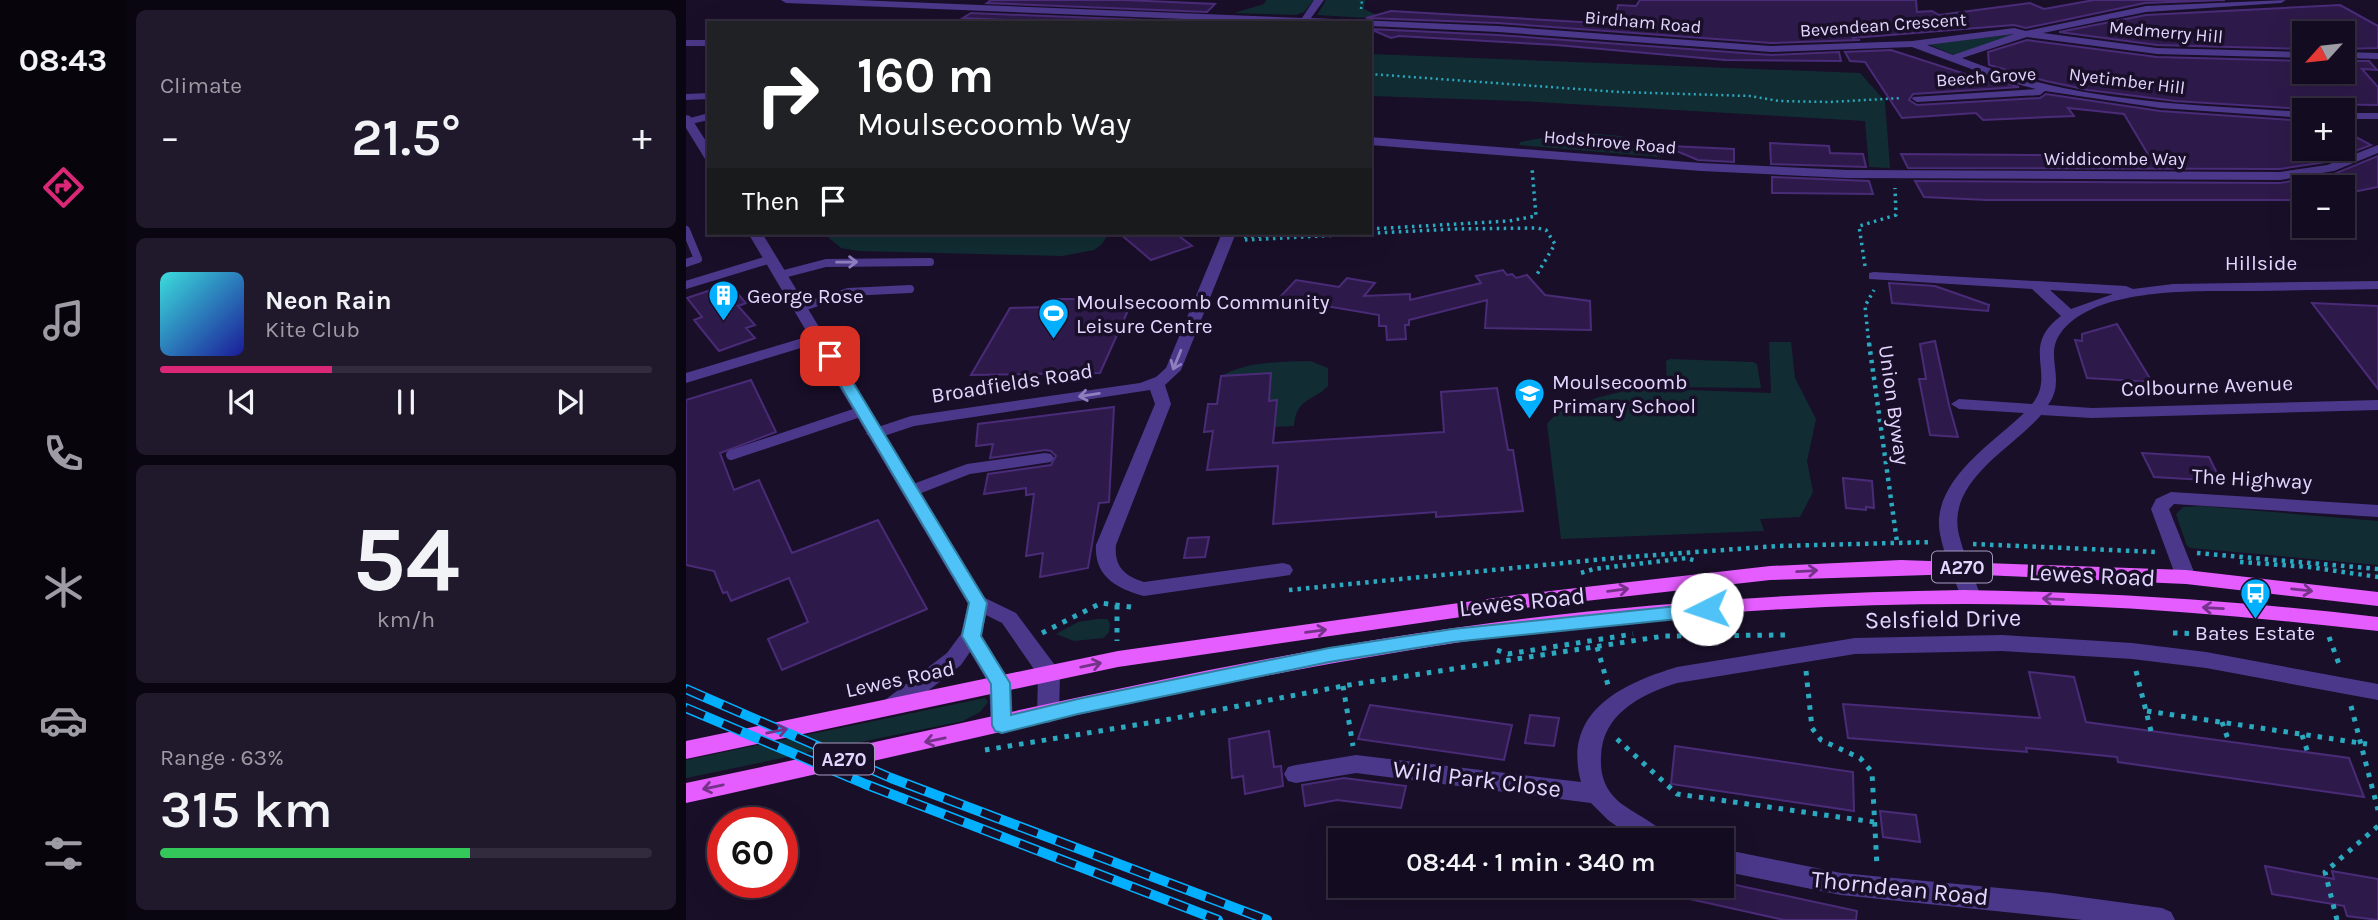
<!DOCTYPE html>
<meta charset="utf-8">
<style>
:root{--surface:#130b1f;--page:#20192c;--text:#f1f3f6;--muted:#9d9ba4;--line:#322b3d;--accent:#db2777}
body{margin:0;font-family:Karla,sans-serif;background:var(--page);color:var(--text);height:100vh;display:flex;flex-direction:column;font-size:26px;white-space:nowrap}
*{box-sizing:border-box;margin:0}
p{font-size:23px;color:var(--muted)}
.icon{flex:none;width:38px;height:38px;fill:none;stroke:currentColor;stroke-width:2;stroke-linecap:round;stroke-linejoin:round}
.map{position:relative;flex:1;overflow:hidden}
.sheet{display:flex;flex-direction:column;gap:10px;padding:10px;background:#0a0611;width:560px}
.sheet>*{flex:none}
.hud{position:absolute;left:21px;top:21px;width:665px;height:214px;border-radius:0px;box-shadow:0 7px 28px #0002,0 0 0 2px var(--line);background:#202124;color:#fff;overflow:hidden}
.needle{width:46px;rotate:243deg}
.fabs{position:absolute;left:1606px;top:21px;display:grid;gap:14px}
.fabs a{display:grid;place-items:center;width:63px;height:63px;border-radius:0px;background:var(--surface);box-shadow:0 7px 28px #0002,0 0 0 2px var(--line);font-size:35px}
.speed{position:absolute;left:21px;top:807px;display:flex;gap:14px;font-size:35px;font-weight:700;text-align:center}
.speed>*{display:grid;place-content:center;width:91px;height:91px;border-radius:50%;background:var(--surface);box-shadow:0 7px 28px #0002,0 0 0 2px var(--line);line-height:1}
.speed .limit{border:10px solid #d22;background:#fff;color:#111}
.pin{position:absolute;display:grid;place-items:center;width:60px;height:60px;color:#fff;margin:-30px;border-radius:14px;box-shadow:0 4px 10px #0006}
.me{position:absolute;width:77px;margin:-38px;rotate:266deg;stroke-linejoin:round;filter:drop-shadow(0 0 5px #0008)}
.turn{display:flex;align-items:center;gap:24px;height:147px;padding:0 35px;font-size:32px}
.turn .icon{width:91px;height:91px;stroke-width:2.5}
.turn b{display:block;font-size:49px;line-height:60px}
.then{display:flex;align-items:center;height:66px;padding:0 35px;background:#0003;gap:14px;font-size:26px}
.big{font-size:52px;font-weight:600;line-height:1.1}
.sheet .tile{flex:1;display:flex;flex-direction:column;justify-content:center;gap:10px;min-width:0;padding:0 24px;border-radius:10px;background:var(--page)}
.sheet .dial{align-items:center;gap:0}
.dial b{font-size:91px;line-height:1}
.song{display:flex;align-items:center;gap:21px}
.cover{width:84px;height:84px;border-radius:10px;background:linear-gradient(135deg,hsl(180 70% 55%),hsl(240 70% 35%))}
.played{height:7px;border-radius:4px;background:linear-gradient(90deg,var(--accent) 35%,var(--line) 35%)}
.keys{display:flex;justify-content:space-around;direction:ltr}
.heat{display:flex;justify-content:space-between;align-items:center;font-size:38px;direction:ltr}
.charge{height:10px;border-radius:5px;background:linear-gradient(90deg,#34c759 63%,var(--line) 0)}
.trip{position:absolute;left:642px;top:828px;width:406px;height:70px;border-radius:0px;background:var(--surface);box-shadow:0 7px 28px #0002,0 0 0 2px var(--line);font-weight:600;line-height:70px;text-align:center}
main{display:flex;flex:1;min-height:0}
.menu{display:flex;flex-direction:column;width:126px;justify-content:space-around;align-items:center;background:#08040c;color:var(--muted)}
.menu .icon{width:49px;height:49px}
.menu .on{color:var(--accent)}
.menu b{font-size:32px;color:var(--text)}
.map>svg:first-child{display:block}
</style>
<main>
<nav class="menu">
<b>08:43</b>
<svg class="icon on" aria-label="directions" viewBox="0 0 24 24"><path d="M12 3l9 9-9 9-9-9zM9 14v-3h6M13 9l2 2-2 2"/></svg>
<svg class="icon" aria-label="music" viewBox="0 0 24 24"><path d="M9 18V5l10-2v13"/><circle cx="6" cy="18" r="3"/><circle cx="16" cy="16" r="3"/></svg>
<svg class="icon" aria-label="phone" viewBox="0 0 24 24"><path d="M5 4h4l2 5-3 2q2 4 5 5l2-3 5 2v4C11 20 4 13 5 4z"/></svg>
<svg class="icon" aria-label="climate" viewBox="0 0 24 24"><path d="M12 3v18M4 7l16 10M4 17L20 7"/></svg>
<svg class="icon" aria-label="car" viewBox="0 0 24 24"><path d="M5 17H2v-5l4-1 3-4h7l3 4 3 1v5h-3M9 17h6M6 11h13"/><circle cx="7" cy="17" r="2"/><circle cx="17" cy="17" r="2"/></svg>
<svg class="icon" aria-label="filters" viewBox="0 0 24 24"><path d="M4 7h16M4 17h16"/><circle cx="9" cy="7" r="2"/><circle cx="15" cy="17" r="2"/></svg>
</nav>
<section class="sheet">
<div class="tile"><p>Climate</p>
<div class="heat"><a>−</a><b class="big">21.5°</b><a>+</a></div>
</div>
<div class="tile">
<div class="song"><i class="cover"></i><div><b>Neon Rain</b><p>Kite Club</p></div></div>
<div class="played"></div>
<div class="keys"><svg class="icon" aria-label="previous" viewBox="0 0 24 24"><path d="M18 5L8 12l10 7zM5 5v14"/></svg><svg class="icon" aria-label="pause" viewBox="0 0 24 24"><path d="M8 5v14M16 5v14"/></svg><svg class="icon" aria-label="next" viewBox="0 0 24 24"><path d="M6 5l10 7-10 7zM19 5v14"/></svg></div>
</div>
<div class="tile dial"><b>54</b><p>km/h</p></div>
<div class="tile"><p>Range · 63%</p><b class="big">315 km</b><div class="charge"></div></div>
</section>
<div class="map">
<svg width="1692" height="920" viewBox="0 0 1692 920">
<rect width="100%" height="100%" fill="#190f29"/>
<path fill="#112d33" d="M580 0H628L618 12 610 15 548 13 578 4Z
M640 0H679L678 9 699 19 631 15Z
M1330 34 1268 55 1242 44Z
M684 54 1174 73 1199 101 1204 168 1183 167 1179 121 833 101 684 96Z
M889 132 935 136 975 153 974 157 833 145 834 142Z
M137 233H423L416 244 408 250 376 256 173 251 155 248Z
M1083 342H1105L1109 378 1130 419 1121 461 1127 492 1114 517 1074 519 1078 531 875 539 861 424 876 407 949 388 1085 393Z
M984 359 1067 362 1071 364 1075 388 984 387 981 384 980 361Z
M624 361 642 368V386C626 402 610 398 608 426L588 427 590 400 583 401 585 373 535 376C562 361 594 362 624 361Z
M1515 506 1692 521V565L1505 548 1501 546 1490 514 1497 507Z
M411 619H421L424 623 423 632 418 638 388 641 370 634 392 622Z
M299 698 302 702 294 712 277 721 0 778V760Z"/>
<path fill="#2e1a4a" stroke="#4a2b77" stroke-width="2" d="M305 0H439L529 4 521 12 301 3Z
M954 0H1230L1231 12 1246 11 1253 15 1344 3 1358 9 1408 0H1539L1459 3 1340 28 1328 25 1166 38 1174 40 1085 43 812 23 680 18 705 11 929 24 932 5 950 6Z
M1654 5 1692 26V48L1657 49V33H1619V49L1471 45 1373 32 1460 15Z
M285 13 510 22 384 23 277 18Z
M684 29 812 35 1085 55 1153 52 1155 61 1039 60 870 45 713 36 705 38Z
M1341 40 1471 57 1619 61V72H1657V61H1683L1691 70 1676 69 1692 87V105L1607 104 1618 109 1489 101 1402 90 1360 81 1303 65 1302 52Z
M1205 50 1304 82V79L1333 87 1227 94 1223 100 1231 105 1354 98 1360 94 1474 111 1619 121V149H1657V130L1685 145 1640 162 1594 169 1222 168 1215 154 1463 156 1438 114 1382 108 1388 116 1297 120 1290 113 1216 118 1179 62 1164 61 1159 52Z
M1084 143 1143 146 1144 153 1177 154 1180 167 1085 164Z
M984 146 1048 149V162L1012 160 983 148Z
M1692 156V187L1657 194V187H1619V199L1611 200H1301L1238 197 1229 181 1594 183 1648 174Z
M1086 177 1183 181 1187 194 1086 193Z
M433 233H489L506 246 465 260Z
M817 270 821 275 826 274 830 278 841 275 859 295 904 301 905 330 799 328 801 300 723 320V325H719L720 339 701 340 700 326H693V315L593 298 610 280 653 287 661 278 689 283 678 296 724 294V300L795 283 790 276Z
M1203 283 1249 286 1303 305 1302 311 1206 303Z
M43 284 60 303 52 306 69 325 60 328 69 338 33 351 8 320 16 317 1 298Z
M370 299H406L401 307 444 306 414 373 285 375 324 308 365 307Z
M1626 303 1692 306V389Z
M1431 324 1466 382 1401 378 1389 340 1396 341V334Z
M1249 341 1263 405 1272 437 1244 435 1233 379H1240L1234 344Z
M585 373 583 401 591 400 587 443 758 432 755 392 811 388 822 450H827L837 511 750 517V512L587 524 592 466 521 470 527 431 518 432 522 404H531L535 376Z
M65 380 90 432 34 453 48 490 73 480 106 553 192 520 241 609 96 670 82 639 122 622 103 578 45 601 41 592 37 593 28 571 0 565V400Z
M428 407 423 502 413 503 402 568 354 577 357 553 340 556 348 494 340 495V488L298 494 302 474 365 465 370 456 365 451 359 450 304 458 307 444 290 446 292 424Z
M1456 453 1523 457 1535 481 1468 477Z
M1157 478 1186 481 1188 508 1180 507V510L1160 508Z
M523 537 519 557 498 558 502 538Z
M1343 672 1388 677 1400 722 1663 758 1678 797 1432 762 1431 757 1340 748 1341 752 1162 738 1157 704 1354 718Z
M684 705 826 725 818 760 672 739Z
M844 715 873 718 868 746 839 743Z
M583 731 588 767 595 766 597 786 559 794 557 776 546 778 543 739Z
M989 746 1167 772 1168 811 985 784Z
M658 778 720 786 715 808 651 800 619 806 616 785Z
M1194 811 1230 815 1234 842 1197 837Z
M1579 866 1648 879 1646 871 1692 879V920L1661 916 1658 906 1586 894Z
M1036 882 1171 911 1170 920H1098L981 894 982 886H1036Z"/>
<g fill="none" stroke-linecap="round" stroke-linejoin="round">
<path stroke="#2aa9bf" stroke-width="2.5" stroke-dasharray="2 3.5" stroke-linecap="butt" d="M675 9 676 0
M684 74 933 92 1064 96 1093 101 1143 102 1216 98"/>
<path stroke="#2aa9bf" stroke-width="3.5" stroke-dasharray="2.5 4.5" stroke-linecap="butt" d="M684 229 823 221 850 216 846 168
M558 237 623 233
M559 240 767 229 851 228 860 230 869 244 850 276
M1179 266 1173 226 1210 215 1209 188
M1183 345 1179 306 1188 290"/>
<path stroke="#2aa9bf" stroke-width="4.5" stroke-dasharray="3.5 5" stroke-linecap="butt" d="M1183 343 1211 542
M1287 544 1470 552
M1511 553 1692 569
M1554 562 1623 567 1692 577
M895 573 908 569 1001 558 1010 561
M603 590 929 558 1092 546 1247 542"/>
<path stroke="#2aa9bf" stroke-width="5" stroke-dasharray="4.5 7" stroke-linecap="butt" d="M431 605V641
M356 633 415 603 445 607
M1487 633 1600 636
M1643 637 1653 664
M911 647 922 685
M811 650 822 654 947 634
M1120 671 1126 728 1135 740 1174 758 1186 772 1191 867
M1450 671 1465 731
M657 686 667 746
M1665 706 1692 810
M1461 711 1681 744
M1536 722 1543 742
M1616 735 1622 753
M931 739 991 794 1188 822
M299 750 474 721 657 686 978 636 1100 635
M1651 920 1639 872 1692 826"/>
<path stroke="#4c388a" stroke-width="8" d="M0 230 12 259 0 263
M94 275 140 263 244 262
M0 285 85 259
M114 308 162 292 224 289"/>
<path stroke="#4c388a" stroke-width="10" d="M45 455 177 411"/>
<path fill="#4c388a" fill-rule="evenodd" d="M95 0H170L616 18 628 0H638L625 18 812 26 1085 46 1226 41 1328 28 1340 31 1460 6 1600 0 1595 3 1460 12 1357 33 1471 48 1619 52V58L1471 54 1341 37 1276 58C1384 102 1504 105 1619 112V118L1474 108 1359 91 1354 95 1231 102 1226 99 1227 97 1350 89 1315 80 1226 47 1085 52 812 32 684 26V23H600L100 3ZM1328 34 1267 55 1241 45Z
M0 40H23V46H0Z
M1657 52 1692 53V59L1657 58Z
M23 93V99L0 100V94Z
M23 113V120L0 125V119Z
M1657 113H1692V119H1657Z
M684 137 1015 163 1161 170 1594 172 1641 165 1692 145V153L1648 171 1594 180 1161 178 1015 171 684 145Z
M536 233H550L495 370 479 385 485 404 430 545C428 566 438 576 458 582L597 563 604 565 607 570 604 575 458 596C431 589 408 576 410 545L469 404 464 390 228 426 189 439 180 434 183 430 225 416 454 383 470 377 480 368Z
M1188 272 1440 286 1447 289 1487 284 1692 281V289C1652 290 1613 290 1573 291 1520 292 1409 284 1374 334 1358 356 1381 380 1362 405L1406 408 1692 400V410L1406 418 1355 415C1326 449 1260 481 1273 535 1278 556 1288 577 1295 597L1292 602H1278L1275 597C1268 577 1258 555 1254 534 1244 482 1306 444 1338 413L1273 409 1265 404 1273 399 1346 404C1371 374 1333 347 1375 316L1346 289 1183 279V273ZM1364 290 1427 294 1385 309Z
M133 333 141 338 138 341 0 383V373Z
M359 453 365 454 368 458 365 462 284 474 225 497 216 491 219 487 281 464Z
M1485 492 1692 505V517L1488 504 1483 509 1510 577 1507 582H1493L1490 577 1465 509 1470 499Z
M1316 635 1446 643 1520 652 1692 684V700L1520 668 1446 659 1316 651 1169 654 991 683C954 695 916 714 915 757 914 775 919 789 932 801 946 813 977 826 984 840H950L922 820 905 803 670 773 610 783 602 781 598 774 602 767 610 765 670 755 895 782C876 712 935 684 991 667L1169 638Z
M1036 849 1155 873 1366 893 1476 908 1485 912 1489 920H1397L1155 895 1036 871Z"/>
<path fill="#4c388a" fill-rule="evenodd" d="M0 115 4 116 23 146V160L19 159 0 128Z
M62 233H76L292 589 299 598 330 613 371 668 374 674 373 714 370 720 362 723 354 720 351 714 352 675 316 623 300 615 295 636 325 683 327 725 324 731 316 734 308 731 305 725 303 684 284 652 275 665 215 712 207 714 199 712 196 706 199 700 261 653 275 634 282 604Z"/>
<path fill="#e55dff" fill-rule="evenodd" d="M1215 560 1500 570 1692 592V606L1500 584 1274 574 1084 580 837 608 432 667 0 759V741L432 651 837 594 1084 566Z
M1277 590C1416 592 1554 601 1692 617V631C1592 620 1492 610 1392 606 1164 598 932 615 707 653 469 692 235 752 0 803V783C235 734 470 675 707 637 895 607 1086 593 1277 590Z"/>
<defs>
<path id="rail" d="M0 689 205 778 581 920
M0 708 179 784 532 920"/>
</defs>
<use href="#rail" stroke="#02b0ff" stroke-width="10"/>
<use href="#rail" stroke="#190f29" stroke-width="7" stroke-dasharray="20" stroke-linecap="butt"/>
</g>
<defs><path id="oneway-shaft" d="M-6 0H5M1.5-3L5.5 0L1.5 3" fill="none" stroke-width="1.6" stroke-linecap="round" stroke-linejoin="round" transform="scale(1.75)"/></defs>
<g stroke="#907fbf">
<use href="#oneway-shaft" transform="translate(161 262) rotate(-1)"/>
<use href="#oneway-shaft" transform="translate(491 360) rotate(112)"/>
<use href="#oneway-shaft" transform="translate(403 395) rotate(171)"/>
</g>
<g stroke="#753289">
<use href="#oneway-shaft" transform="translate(1121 571) rotate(-3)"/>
<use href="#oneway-shaft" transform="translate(932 590) rotate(-7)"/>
<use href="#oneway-shaft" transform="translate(1616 590) rotate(6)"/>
<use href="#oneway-shaft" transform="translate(1367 599) rotate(-177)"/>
<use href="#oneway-shaft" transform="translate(1527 608) rotate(-177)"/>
<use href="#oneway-shaft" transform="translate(630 631) rotate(-8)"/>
<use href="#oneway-shaft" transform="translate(405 665) rotate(-12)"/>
<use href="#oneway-shaft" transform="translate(91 731) rotate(-12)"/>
<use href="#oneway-shaft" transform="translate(249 740) rotate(168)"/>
<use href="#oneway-shaft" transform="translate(27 787) rotate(168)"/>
</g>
<path fill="#4fc3f7" stroke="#337fa1" stroke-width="2" d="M144 352 151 356 301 603 295 636 324 683 325 715 392 699 643 648 767 629 1021 603 1027 605 1030 609 1027 614 1021 616 767 642 643 662 392 714 316 733 309 731 306 725 305 684 276 636 283 603 137 356Z"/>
<defs>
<symbol id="building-pin" viewBox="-11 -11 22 30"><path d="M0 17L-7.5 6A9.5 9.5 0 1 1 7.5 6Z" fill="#02b0ff" stroke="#190f29"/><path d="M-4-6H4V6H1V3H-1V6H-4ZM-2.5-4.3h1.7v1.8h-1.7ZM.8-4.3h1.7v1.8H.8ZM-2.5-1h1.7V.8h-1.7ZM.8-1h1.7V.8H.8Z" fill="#fff"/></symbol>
<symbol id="stadium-pin" viewBox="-11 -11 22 30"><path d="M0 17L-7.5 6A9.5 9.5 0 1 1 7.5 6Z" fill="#02b0ff" stroke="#190f29"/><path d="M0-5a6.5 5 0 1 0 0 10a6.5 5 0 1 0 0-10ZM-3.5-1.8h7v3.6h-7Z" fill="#fff"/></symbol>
<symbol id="school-pin" viewBox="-11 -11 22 30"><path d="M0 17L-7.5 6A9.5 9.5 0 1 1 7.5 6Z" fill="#02b0ff" stroke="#190f29"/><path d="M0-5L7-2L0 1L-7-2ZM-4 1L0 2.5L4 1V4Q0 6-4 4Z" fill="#fff"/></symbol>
<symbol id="bus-pin" viewBox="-11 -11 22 30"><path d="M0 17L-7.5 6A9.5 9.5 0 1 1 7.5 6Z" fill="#02b0ff" stroke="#190f29"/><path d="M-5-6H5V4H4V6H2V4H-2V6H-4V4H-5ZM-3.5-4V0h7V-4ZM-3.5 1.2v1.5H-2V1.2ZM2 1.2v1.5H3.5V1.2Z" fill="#fff"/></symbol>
</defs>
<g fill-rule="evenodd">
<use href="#building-pin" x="20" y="278" width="35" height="47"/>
<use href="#stadium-pin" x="350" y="296" width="35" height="47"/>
<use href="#school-pin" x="826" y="376" width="35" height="47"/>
<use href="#bus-pin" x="1552" y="576" width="35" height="47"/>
</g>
<g text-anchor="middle" stroke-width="7" stroke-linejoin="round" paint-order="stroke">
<g font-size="18" fill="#e4d6ff" stroke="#190f29">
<text transform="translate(957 22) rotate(5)" y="6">Birdham Road</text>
<text transform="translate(1197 25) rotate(-4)" y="6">Bevendean Crescent</text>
<text transform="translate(1480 32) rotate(5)" y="6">Medmerry Hill</text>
<text transform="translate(1300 77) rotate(-4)" y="6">Beech Grove</text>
<text transform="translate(1441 81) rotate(7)" y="6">Nyetimber Hill</text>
<text transform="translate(924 142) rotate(5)" y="6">Hodshrove Road</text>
<text x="1429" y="165">Widdicombe Way</text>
</g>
<g fill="#190f29" stroke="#a79abf" stroke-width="2">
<rect x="1246" y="551.5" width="60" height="31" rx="5"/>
<rect x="128" y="743.5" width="60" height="31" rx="5"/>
</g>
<g font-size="19" font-weight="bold" fill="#e4d6ff">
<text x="1276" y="574">A270</text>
<text x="158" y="766">A270</text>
</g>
<g font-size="21" fill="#e4d6ff" stroke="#190f29">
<text x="1575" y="270">Hillside</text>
<text transform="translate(326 383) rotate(-9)" y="7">Broadfields Road</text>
<text transform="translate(1521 386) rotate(-2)" y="7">Colbourne Avenue</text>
<text transform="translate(1208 405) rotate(82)" y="7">Union Byway</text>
<text transform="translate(1566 479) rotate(3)" y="7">The Highway</text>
<text transform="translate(214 679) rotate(-12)" y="7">Lewes Road</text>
</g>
<g font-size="21" fill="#e4d6ff" stroke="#190f29" text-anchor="start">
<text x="61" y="303">George Rose</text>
<text x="390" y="309">Moulsecoomb Community<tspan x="390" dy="24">Leisure Centre</tspan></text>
<text x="866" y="389">Moulsecoomb<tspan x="866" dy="24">Primary School</tspan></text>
<text x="1569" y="640" text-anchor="middle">Bates Estate</text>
</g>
<g font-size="24" fill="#e4d6ff" stroke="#190f29">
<text transform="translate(1406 575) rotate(3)" y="8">Lewes Road</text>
<text transform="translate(836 602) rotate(-6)" y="8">Lewes Road</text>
<text transform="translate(1257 619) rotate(-1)" y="8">Selsfield Drive</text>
<text transform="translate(791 779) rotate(7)" y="8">Wild Park Close</text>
<text transform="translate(1214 888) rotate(6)" y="8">Thorndean Road</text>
</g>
</g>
</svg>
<div class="fabs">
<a><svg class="needle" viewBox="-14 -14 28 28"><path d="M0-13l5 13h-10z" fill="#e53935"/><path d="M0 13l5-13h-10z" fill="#9d9ba4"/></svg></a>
<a>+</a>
<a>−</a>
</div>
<div class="speed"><div class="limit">60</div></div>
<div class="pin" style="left:144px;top:356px;background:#d93025"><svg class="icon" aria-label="arrive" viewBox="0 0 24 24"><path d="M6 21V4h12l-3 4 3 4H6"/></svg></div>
<svg class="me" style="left:1021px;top:609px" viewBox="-20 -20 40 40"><circle r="19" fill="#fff"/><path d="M0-13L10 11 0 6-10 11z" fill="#4fc3f7"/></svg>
<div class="trip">08:44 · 1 min · 340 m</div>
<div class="hud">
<div class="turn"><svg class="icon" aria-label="right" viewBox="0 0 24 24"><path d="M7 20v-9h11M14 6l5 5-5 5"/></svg><div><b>160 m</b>Moulsecoomb Way</div></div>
<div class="then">Then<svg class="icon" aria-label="arrive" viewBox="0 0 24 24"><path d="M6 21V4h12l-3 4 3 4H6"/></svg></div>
</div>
</div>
</main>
